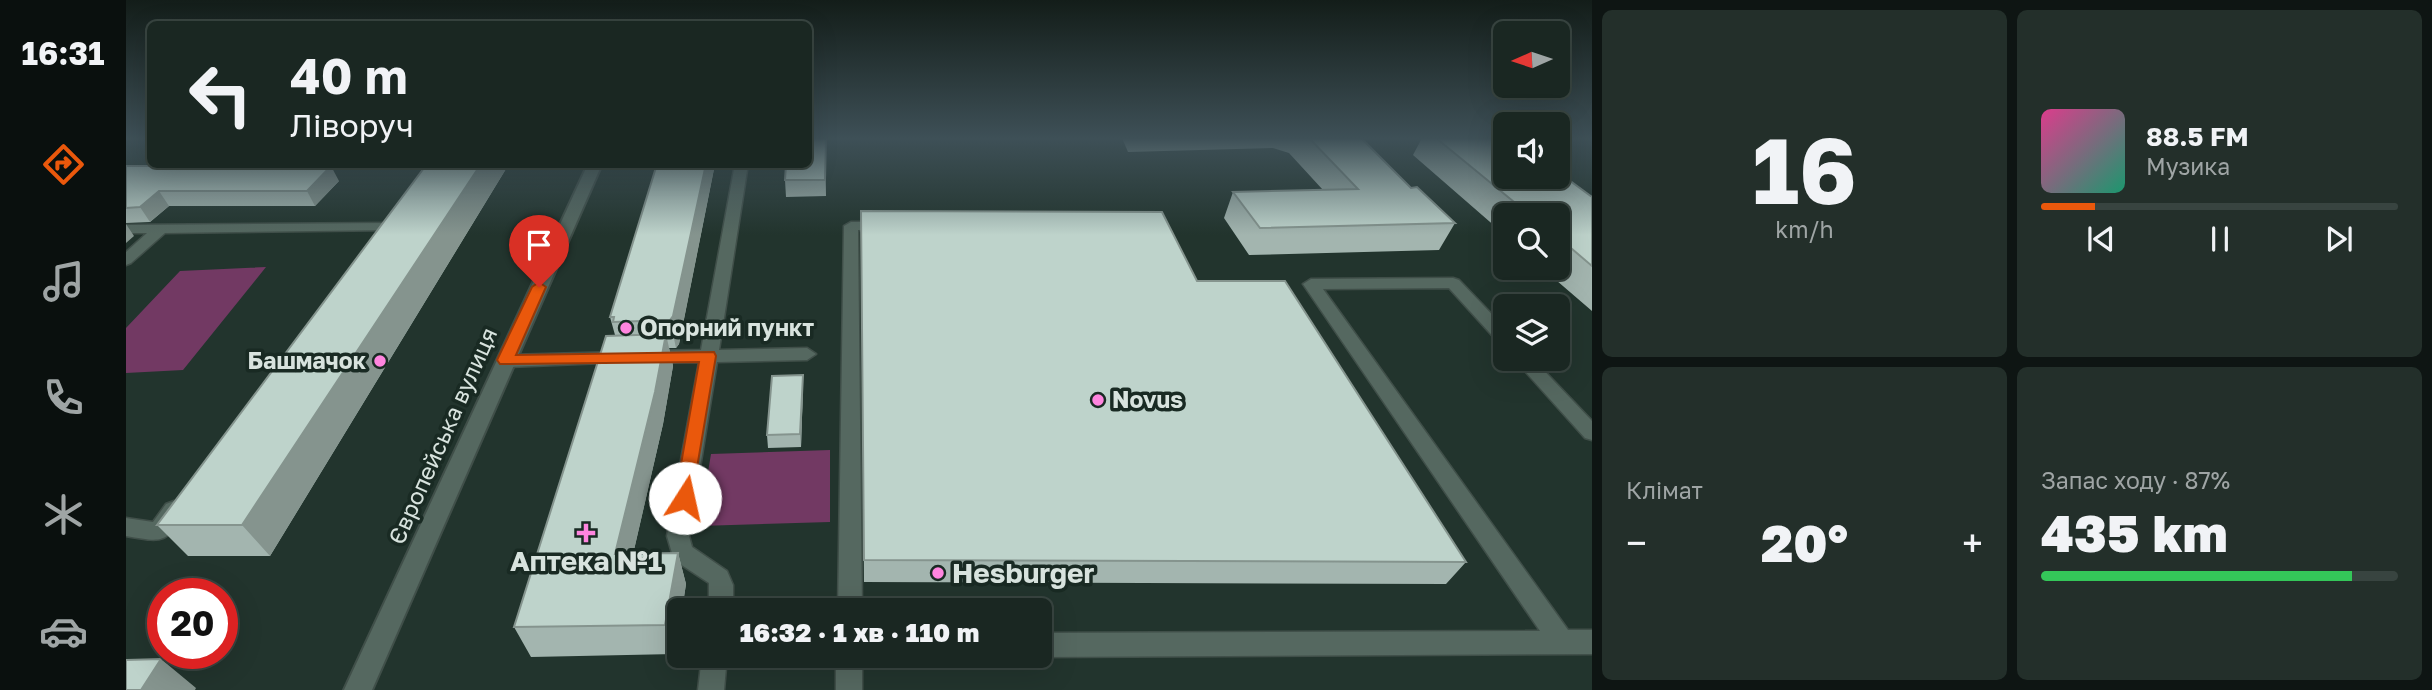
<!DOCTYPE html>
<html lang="uk">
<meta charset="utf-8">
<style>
:root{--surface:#1a2722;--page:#232f2a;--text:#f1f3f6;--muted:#9fa5a5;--line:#384440;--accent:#ea580c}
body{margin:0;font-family:"Golos Text",sans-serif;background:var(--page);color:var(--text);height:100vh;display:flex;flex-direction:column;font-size:26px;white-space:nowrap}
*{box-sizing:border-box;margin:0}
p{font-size:23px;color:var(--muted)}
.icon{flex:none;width:38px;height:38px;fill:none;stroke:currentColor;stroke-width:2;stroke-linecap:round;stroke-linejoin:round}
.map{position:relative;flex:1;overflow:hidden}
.drawer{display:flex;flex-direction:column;gap:10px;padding:10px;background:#0e1513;width:840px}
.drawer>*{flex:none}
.banner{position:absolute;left:21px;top:21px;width:665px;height:147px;border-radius:10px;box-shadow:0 7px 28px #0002,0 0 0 2px var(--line);background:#1a2722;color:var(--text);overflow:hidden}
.needle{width:46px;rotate:267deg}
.fabs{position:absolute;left:1367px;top:21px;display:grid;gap:14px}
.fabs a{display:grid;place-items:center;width:77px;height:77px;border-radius:10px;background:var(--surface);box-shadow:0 7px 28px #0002,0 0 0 2px var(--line);font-size:35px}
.speed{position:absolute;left:21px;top:578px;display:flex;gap:14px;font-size:35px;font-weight:700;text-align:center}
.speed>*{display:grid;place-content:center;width:91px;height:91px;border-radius:50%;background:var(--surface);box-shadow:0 7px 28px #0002,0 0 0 2px var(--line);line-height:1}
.speed .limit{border:10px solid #d22;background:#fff;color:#111}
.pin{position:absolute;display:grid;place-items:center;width:60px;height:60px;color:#fff;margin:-72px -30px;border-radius:50% 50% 50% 0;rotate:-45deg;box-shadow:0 0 7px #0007}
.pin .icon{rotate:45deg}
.me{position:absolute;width:77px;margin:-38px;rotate:10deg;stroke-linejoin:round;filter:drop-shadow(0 0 5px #0008)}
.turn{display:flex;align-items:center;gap:24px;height:147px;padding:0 28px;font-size:32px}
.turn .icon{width:91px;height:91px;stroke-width:2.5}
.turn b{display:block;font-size:49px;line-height:60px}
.big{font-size:52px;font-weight:800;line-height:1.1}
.drawer .tile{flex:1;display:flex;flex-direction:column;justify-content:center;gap:10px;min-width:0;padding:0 24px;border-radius:10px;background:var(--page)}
.drawer .dial{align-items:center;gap:0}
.dial b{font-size:91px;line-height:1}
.song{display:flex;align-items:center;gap:21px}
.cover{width:84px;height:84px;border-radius:10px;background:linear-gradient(135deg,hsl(330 70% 55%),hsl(160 70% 35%))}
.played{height:7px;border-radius:4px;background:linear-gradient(90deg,var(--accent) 15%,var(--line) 15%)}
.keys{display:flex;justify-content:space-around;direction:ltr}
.heat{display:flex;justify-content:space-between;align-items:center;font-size:38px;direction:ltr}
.charge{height:10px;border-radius:5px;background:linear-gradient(90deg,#34c759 87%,var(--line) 0)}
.drawer .tiles{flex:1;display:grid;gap:10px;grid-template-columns:repeat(2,1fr)}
.trip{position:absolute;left:541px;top:598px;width:385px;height:70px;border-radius:10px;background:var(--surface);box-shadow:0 7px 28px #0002,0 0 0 2px var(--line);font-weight:800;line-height:70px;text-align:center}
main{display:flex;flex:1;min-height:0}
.menu{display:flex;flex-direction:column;width:126px;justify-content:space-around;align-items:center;background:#0a100e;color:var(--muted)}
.menu .icon{width:49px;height:49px}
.menu .on{color:var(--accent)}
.menu b{font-size:32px;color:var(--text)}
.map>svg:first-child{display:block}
</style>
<main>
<nav class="menu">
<b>16:31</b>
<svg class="icon on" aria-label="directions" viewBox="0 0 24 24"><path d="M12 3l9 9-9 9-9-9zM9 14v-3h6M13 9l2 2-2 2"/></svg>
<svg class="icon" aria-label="music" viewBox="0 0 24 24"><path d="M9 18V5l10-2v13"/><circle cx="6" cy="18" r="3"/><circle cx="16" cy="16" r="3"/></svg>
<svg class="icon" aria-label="phone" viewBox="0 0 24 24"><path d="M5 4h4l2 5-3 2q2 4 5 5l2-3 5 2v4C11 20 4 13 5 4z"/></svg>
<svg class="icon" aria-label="climate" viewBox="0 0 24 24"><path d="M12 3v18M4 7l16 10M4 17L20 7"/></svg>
<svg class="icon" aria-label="car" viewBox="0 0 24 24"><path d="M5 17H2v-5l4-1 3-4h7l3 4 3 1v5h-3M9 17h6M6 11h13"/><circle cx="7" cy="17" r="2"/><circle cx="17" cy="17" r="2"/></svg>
</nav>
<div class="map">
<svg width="1466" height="690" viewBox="0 0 1466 690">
<rect width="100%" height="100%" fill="#22342d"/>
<path fill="#723963" d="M140 267 57 370 0 373V328L54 271Z
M704 450V522L573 526 585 454Z"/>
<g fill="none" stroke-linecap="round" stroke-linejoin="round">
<defs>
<path id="service" d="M609 164H622L593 350 681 348 690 354 681 360 591 362 563 536 566 547 601 571 607 585V611H583V583L548 560 541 536 573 362 523 363 514 357 523 351 575 350Z
M725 222H757L764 226 757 230H732L736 611H712L718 226Z
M261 223 266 224V230L39 233 5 263 0 265V252L21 233H0V225Z
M1327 278 1333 280 1379 328V345L1373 343 1323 288 1197 289 1442 630H1466V654L914 657 913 656 914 633 1414 631 1177 284 1185 279Z
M495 352 501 354 504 358 501 362 380 367 371 361 380 355Z
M1388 359H1407L1466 421V440L1459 438Z
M48 501 56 504 59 510C41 545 36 542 0 536V518L27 522 40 504Z
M576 656H601L598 690H572Z
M710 656H736V690H710Z"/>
<path id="tertiary" d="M462 164H476L246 690H218Z"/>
</defs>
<use href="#service" stroke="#404f49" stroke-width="3"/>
<use href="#tertiary" stroke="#404f49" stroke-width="4"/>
<use href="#service" fill="#556860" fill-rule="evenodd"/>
<use href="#tertiary" fill="#556860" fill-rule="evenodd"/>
</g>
<path fill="#a3b5af" d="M700 138V196L660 197 659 180Z
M996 138H1235L1285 188 1329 223 1313 250 1123 255 1098 218 1107 192 1197 190 1163 153 1147 148 1002 152Z
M1296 138H1379L1466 197V311L1416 268H1432V215H1379V235L1287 155Z
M301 164H383L144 556H62L31 525Z
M531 164H589L553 344 550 348H543L547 366 537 424 507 554 552 553 560 584 549 654 405 657 388 627 489 335 484 317Z
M0 166H140L213 181 189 206H43L24 222 0 223Z
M735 211 1071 281 1340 562 1320 584 738 582Z
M677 388 675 447 642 448 641 435Z"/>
<path fill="#85948e" d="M700 138V196L699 180Z
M117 164H142L124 181 115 166Z
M355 164H383L144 556 116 525Z
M580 164H589L553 344 550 348 544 320Z
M205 166 213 181 189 206 181 191Z
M33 191 43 206 24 222 14 207Z
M0 224 8 236 0 243Z
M540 334 547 366 537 424 500 585 489 554Z
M677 375V388L675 447 674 434Z
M552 553 560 584 556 611H553V628L549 654 539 625Z
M35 659 70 688 69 690H15Z"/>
<path fill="#bed3cb" stroke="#85948e" stroke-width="2" d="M682 138H700L699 180H659L660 164H682Z
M1183 138H1235L1285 188 1291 187 1329 223 1134 228 1107 192 1232 189Z
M1310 138H1379V177H1432V172L1466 197V266L1432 237V215H1404Z
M72 164H117L115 166H205L181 191H33L14 207 0 208V166H70Z
M301 164H355L116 525H31Z
M531 164H580L547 316 544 320 487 322 488 317H484Z
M735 211 1036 212 1071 281H1159L1340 562 738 560Z
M540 334 529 392 489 554 552 553 539 625 388 627 480 336Z
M677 375 674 434 641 435 646 376Z
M35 659 15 690H0V660Z"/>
<linearGradient id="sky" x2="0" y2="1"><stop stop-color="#131d19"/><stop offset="0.59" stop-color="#3e5057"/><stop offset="1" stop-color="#3e5057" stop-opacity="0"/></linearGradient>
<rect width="1466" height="235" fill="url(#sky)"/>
<path fill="#ea580c" stroke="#983908" stroke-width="2" d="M413 282 420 287 390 355 588 352 590 356 565 503H552L549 498 573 362 374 364 371 360 406 287Z"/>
<g fill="#ff85df" stroke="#192a23" stroke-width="2.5">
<circle cx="500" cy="328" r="7"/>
<circle cx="254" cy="361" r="7"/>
<circle cx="972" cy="400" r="7"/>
<path d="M456.5 522.5h7v7h7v7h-7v7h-7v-7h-7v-7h7z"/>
<circle cx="812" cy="573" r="7"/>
</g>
<g text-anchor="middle" stroke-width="7" stroke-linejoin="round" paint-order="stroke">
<g font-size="23" font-weight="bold" fill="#d8e3de" stroke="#192a23" text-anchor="start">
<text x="514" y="336">Опорний пункт</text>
<text x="240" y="369" text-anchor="end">Башмачок</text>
<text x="986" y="408">Novus</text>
</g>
<g font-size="23" fill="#d8e3de" stroke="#192a23">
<text transform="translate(317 436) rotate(-66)" y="8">Європейська вулиця</text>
</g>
<g font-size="28" font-weight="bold" fill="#d8e3de" stroke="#192a23">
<text x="460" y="571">Аптека №1</text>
<text x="826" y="583" text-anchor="start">Hesburger</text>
</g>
</g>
</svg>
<div class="fabs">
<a><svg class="needle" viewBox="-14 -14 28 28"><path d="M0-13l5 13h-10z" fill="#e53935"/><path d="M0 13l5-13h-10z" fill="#9fa5a5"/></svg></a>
<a><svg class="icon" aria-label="sound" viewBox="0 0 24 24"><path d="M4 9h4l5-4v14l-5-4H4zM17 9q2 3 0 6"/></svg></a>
<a><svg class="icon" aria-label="search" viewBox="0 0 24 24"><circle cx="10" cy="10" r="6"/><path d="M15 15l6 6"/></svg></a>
<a><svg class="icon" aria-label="layers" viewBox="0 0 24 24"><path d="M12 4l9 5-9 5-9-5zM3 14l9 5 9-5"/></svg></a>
</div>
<div class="speed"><div class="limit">20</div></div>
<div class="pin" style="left:413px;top:287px;background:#d93025"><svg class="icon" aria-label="arrive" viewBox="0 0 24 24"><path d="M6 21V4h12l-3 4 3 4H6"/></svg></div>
<svg class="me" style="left:559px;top:498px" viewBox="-20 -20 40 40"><circle r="19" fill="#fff"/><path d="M0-13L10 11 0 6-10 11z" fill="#ea580c"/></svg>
<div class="trip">16:32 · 1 хв · 110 m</div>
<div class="banner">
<div class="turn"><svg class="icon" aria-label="left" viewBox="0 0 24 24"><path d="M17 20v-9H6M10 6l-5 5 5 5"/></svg><div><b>40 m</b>Ліворуч</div></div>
</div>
</div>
<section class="drawer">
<div class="tiles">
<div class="tile dial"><b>16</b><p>km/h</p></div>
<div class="tile">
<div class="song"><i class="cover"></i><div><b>88.5 FM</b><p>Музика</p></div></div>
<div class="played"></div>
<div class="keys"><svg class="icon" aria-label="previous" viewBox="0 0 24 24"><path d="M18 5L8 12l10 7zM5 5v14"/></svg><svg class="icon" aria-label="pause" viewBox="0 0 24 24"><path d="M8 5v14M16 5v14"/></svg><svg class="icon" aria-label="next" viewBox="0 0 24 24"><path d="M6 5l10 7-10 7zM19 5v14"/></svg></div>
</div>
<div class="tile"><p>Клімат</p>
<div class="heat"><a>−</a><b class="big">20°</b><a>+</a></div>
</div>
<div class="tile"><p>Запас ходу · 87%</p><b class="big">435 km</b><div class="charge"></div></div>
</div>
</section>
</main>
